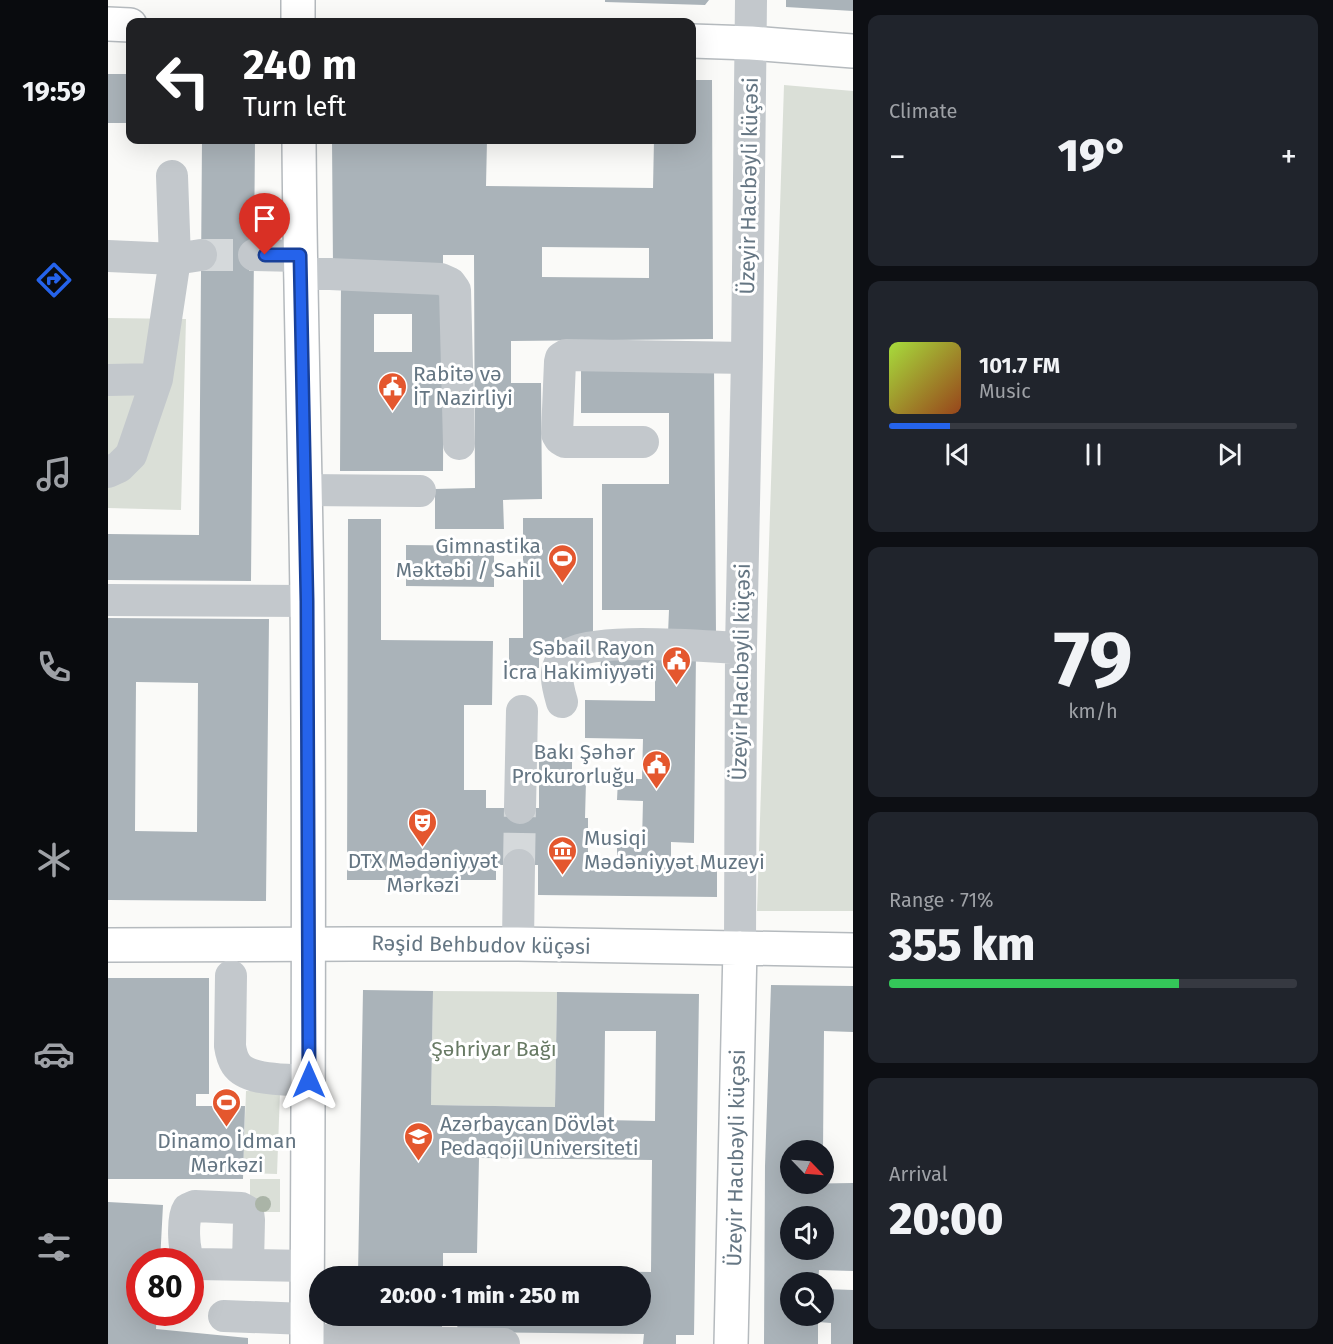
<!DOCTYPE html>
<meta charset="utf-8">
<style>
:root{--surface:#171b24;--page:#20242c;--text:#f1f3f6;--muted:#9ea1a6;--line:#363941;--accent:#2563eb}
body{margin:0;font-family:"Fira Sans",sans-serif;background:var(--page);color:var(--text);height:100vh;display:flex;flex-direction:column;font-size:22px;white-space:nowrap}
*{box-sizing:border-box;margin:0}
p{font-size:20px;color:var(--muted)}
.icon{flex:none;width:33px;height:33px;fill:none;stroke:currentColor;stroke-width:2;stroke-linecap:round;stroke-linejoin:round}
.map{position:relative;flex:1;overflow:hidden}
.drawer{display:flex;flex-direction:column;gap:15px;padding:15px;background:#0d0f14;width:480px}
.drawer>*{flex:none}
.guide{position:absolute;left:18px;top:18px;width:570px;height:126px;border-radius:12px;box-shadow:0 6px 24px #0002;background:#202124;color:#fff;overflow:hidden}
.needle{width:39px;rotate:115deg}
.fabs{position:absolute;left:672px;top:1140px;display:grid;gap:12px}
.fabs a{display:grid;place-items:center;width:54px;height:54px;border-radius:50%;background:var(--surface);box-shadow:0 6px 24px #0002;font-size:30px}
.speed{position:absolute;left:18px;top:1248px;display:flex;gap:12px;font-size:30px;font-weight:700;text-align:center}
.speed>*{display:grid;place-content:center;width:78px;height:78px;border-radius:50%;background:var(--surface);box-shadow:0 6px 24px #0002;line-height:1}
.speed .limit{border:9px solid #d22;background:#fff;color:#111}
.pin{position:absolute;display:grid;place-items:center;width:51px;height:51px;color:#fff;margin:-62px -26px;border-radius:50% 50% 50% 0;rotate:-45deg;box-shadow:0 0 6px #0007}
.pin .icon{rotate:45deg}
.me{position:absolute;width:66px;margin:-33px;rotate:0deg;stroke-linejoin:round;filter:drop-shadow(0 0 4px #0008)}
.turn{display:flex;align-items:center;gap:21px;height:126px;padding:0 18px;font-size:27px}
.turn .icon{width:78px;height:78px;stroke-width:2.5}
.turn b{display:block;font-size:42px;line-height:51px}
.big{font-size:45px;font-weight:800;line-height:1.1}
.drawer .widget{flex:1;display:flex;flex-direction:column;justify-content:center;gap:9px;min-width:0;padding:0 21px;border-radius:12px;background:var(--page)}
.drawer .dial{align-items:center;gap:0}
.dial b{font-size:78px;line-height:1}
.song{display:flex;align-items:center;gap:18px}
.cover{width:72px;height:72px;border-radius:9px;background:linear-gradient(135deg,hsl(80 70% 55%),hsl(20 70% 35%))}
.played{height:6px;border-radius:3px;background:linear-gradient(90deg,var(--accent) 15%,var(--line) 15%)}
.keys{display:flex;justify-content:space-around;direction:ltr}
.heat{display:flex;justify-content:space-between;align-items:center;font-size:33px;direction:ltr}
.charge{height:9px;border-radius:4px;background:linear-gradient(90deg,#34c759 71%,var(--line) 0)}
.trip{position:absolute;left:201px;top:1266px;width:342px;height:60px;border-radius:30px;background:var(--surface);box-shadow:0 6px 24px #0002;font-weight:800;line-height:60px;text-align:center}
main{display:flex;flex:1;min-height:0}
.dock{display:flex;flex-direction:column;width:108px;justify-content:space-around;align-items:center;background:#090b0e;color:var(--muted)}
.dock .icon{width:42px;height:42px}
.dock .current{color:var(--accent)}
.dock b{font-size:27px;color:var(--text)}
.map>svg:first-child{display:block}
</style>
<main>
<nav class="dock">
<b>19:59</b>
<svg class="icon current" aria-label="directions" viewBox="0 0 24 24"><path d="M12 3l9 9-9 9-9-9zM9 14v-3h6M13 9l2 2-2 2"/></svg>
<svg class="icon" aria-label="music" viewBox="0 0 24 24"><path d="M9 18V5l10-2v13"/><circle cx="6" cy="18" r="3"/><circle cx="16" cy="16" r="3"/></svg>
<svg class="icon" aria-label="phone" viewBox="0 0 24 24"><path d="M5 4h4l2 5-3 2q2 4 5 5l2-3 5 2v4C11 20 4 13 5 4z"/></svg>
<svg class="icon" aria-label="climate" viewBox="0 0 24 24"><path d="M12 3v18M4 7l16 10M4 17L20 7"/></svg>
<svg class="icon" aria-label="car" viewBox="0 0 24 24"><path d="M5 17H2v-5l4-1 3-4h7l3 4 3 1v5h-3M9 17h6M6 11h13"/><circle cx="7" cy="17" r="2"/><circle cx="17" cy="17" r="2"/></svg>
<svg class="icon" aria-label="filters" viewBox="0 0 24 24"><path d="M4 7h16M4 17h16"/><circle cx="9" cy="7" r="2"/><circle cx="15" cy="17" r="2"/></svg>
</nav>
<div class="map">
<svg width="745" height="1344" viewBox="0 0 745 1344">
<rect width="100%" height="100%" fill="#fafaf8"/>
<path fill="#dadfd7" d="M676 85 745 91V911H649Z
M0 318 78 319 73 510 0 508Z
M325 991 449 992 447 1107 323 1105Z
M138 1091 172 1092 169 1174 135 1173Z
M142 1179H172V1212H142Z"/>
<path fill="#aab3b9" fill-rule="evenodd" d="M497 0H601L597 5 497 2Z
M678 0H745V11L678 7Z
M0 74H22V123H0Z
M584 80H604L605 339 403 341V383H433L434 499 395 500 396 529H327V489L367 488 366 255H335V265L225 267 224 140H379L378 186 545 188 546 140H584ZM434 247 541 248V278L434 277Z
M94 140H147L143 581 0 580V534L91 535Z
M233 280H336L335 471H232ZM266 314H304V352H266Z
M606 366 608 634H560L561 610H494V484H561V413H473V367Z
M415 518H485V644H431V668H401V638H415Z
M240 519H273V640L385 641 384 705H356V790H378V808H431V760H464V781H478L477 818H480V860H509V842H534L535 801 509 800 510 779H534L535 739 477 738V700L547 701V672L492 671 494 650 588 652 586 843 563 842V865H609V897L430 895V865H388V880H239Z
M298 545 386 546V587L298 586Z
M0 618 161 619 158 901 0 900ZM28 682 90 683 89 832 27 831Z
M0 978H101V1094H88V1106H137L135 1179H0Z
M663 985 745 986V1032L716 1031 715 1150H682V1184L745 1183V1271L711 1270 710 1282H682V1316H716V1289L745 1290V1344H723V1323L710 1322V1344H656L657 1166ZM682 1216H716V1250H682Z
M255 990 325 991 323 1105 447 1107 449 992 591 994 586 1335H568V1344H535L536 1334 349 1332 350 1316H532V1276H350V1269L543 1272 544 1160 371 1158 369 1253H335V1276H250ZM497 1031H548L547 1121 496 1120Z
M0 1202 55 1205 52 1262H32V1312H49L48 1329 140 1338V1344H0Z
M250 1316H334V1334L249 1333Z"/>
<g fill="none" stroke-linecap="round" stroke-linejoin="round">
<path stroke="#d5d9db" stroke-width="32" stroke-dasharray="32 16" stroke-linecap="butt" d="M93 255H146
M411 865 412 808"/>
<defs>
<path id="major" d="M0 24 22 25
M584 41 643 43 745 51
M0 945 245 944H410L745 950
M623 1344 632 948"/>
<path id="highway" d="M190 22V0
M191 140C192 293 197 446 199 599 202 848 200 1096 199 1344"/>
</defs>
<use href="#major" stroke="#b5babe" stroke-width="36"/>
<use href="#highway" stroke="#b4b9bd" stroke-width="36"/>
<path stroke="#c3c8cc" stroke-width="32" d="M146 255 191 256
M0 256 67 259 93 255
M192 274H222L333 279 342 283 347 290 351 444
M0 380 49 379
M535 442H457L452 439 449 434 452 362 453 358 458 355 639 358
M0 472 11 467 23 455 49 379 67 259 64 176
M197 490 312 491
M0 600 199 601
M454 702C450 688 444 669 456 658 478 635 599 647 633 648
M412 808 414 711
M410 944 411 865
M632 948 633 648 639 358 643 0
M123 976 122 1046C123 1053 124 1058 128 1064 140 1082 181 1079 201 1081
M82 1262C75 1253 74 1218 80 1209L87 1206 133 1208 140 1212 141 1220 140 1264
M82 1262 88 1264 199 1266
M116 1316 199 1319
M199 1339 234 1341 396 1344"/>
<use href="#major" stroke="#fff" stroke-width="33"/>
<use href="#highway" stroke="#fff" stroke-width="33"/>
</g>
<circle fill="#aab4a7" cx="155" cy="1204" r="8"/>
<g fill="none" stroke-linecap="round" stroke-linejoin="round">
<defs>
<path id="route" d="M157 255H192L199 601 201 1080"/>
</defs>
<use href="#route" stroke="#184099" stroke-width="15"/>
<use href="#route" stroke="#2563eb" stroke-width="10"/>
</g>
<defs>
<symbol id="civic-pin" viewBox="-11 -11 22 30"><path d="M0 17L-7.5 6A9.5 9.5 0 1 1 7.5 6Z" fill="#e4572e" stroke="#fff"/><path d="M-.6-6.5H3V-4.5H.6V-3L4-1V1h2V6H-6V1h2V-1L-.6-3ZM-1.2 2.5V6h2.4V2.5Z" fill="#fff"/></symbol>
<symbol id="stadium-pin" viewBox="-11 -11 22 30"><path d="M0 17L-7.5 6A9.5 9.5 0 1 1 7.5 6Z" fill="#e4572e" stroke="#fff"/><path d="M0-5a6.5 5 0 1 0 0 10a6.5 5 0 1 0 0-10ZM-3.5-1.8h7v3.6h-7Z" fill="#fff"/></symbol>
<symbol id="theatre-pin" viewBox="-11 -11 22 30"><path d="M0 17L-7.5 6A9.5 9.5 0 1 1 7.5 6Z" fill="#e4572e" stroke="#fff"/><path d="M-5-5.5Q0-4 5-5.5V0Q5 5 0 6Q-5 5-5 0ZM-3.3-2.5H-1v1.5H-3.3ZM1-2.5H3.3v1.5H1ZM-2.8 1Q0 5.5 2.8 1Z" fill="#fff"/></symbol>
<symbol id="museum-pin" viewBox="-11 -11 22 30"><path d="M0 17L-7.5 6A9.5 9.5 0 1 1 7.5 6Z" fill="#e4572e" stroke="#fff"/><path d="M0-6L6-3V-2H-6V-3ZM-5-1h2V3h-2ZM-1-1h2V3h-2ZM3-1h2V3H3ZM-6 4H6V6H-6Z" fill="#fff"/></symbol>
<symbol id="university-pin" viewBox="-11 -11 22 30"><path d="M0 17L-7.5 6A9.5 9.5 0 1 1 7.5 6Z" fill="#e4572e" stroke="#fff"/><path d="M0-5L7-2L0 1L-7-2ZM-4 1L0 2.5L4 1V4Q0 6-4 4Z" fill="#fff"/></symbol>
</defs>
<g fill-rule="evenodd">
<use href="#civic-pin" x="268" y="370" width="33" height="45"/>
<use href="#stadium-pin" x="438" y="542" width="33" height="45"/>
<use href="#civic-pin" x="552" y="644" width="33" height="45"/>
<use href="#civic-pin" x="532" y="748" width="33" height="45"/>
<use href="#theatre-pin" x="298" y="806" width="33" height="45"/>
<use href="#museum-pin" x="438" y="834" width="33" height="45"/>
<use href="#stadium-pin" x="102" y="1086" width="33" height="45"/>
<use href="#university-pin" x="294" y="1120" width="33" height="45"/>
</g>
<g text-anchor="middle" stroke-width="6" stroke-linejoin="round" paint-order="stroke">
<g font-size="21" fill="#657683" stroke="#fff">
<text transform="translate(641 186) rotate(-89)" y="7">Üzeyir Hacıbəyli küçəsi</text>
<text transform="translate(633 672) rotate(-89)" y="7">Üzeyir Hacıbəyli küçəsi</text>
<text transform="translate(373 945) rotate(1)" y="7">Rəşid Behbudov küçəsi</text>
<text transform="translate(628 1158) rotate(-89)" y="7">Üzeyir Hacıbəyli küçəsi</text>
</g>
<g font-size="21" fill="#657683" stroke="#fff" text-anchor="start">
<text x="305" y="381">Rabitə və<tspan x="305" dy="24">İT Nazirliyi</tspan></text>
<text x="433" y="553" text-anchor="end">Gimnastika<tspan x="433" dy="24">Məktəbi / Sahil</tspan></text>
<text x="547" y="655" text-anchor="end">Səbail Rayon<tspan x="547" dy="24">İcra Hakimiyyəti</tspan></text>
<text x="527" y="759" text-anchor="end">Bakı Şəhər<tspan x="527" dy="24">Prokurorluğu</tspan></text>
<text x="476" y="845">Musiqi<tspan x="476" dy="24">Mədəniyyət Muzeyi</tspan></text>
<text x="315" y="868" text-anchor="middle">DTX Mədəniyyət<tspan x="315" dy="24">Mərkəzi</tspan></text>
<text x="332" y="1131">Azərbaycan Dövlət<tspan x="332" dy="24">Pedaqoji Universiteti</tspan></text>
<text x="119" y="1148" text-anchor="middle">Dinamo İdman<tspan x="119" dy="24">Mərkəzi</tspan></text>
</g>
<g font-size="21" fill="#687a64" stroke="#fff">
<text x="386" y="1056">Şəhriyar Bağı</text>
</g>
</g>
</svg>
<div class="fabs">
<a><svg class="needle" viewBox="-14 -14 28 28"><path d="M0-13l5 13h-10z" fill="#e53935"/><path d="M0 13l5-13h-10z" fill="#9ea1a6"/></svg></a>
<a><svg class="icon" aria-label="sound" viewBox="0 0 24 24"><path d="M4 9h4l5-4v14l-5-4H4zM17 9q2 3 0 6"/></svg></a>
<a><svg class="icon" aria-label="search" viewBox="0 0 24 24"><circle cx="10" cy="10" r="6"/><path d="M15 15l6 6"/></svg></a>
</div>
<div class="speed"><div class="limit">80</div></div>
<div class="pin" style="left:157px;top:255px;background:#d93025"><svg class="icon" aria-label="arrive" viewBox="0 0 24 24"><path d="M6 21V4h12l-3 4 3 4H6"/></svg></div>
<svg class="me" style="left:201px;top:1080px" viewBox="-20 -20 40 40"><path d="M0-17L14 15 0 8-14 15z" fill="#2563eb" stroke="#fff" stroke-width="4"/></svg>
<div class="trip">20:00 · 1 min · 250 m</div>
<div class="guide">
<div class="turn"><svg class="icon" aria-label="left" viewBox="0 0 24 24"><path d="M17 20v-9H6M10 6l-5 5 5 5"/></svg><div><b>240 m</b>Turn left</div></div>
</div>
</div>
<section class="drawer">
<div class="widget"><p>Climate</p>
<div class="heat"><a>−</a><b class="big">19°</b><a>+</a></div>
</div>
<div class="widget">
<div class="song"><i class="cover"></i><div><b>101.7 FM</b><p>Music</p></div></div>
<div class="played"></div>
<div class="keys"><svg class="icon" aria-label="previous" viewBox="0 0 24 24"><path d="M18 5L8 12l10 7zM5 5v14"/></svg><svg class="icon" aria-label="pause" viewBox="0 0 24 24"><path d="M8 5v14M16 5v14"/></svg><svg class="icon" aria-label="next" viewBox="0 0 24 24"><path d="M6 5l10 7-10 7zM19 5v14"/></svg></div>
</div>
<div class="widget dial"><b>79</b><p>km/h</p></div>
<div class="widget"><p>Range · 71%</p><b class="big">355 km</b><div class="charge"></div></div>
<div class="widget"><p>Arrival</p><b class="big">20:00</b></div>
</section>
</main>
